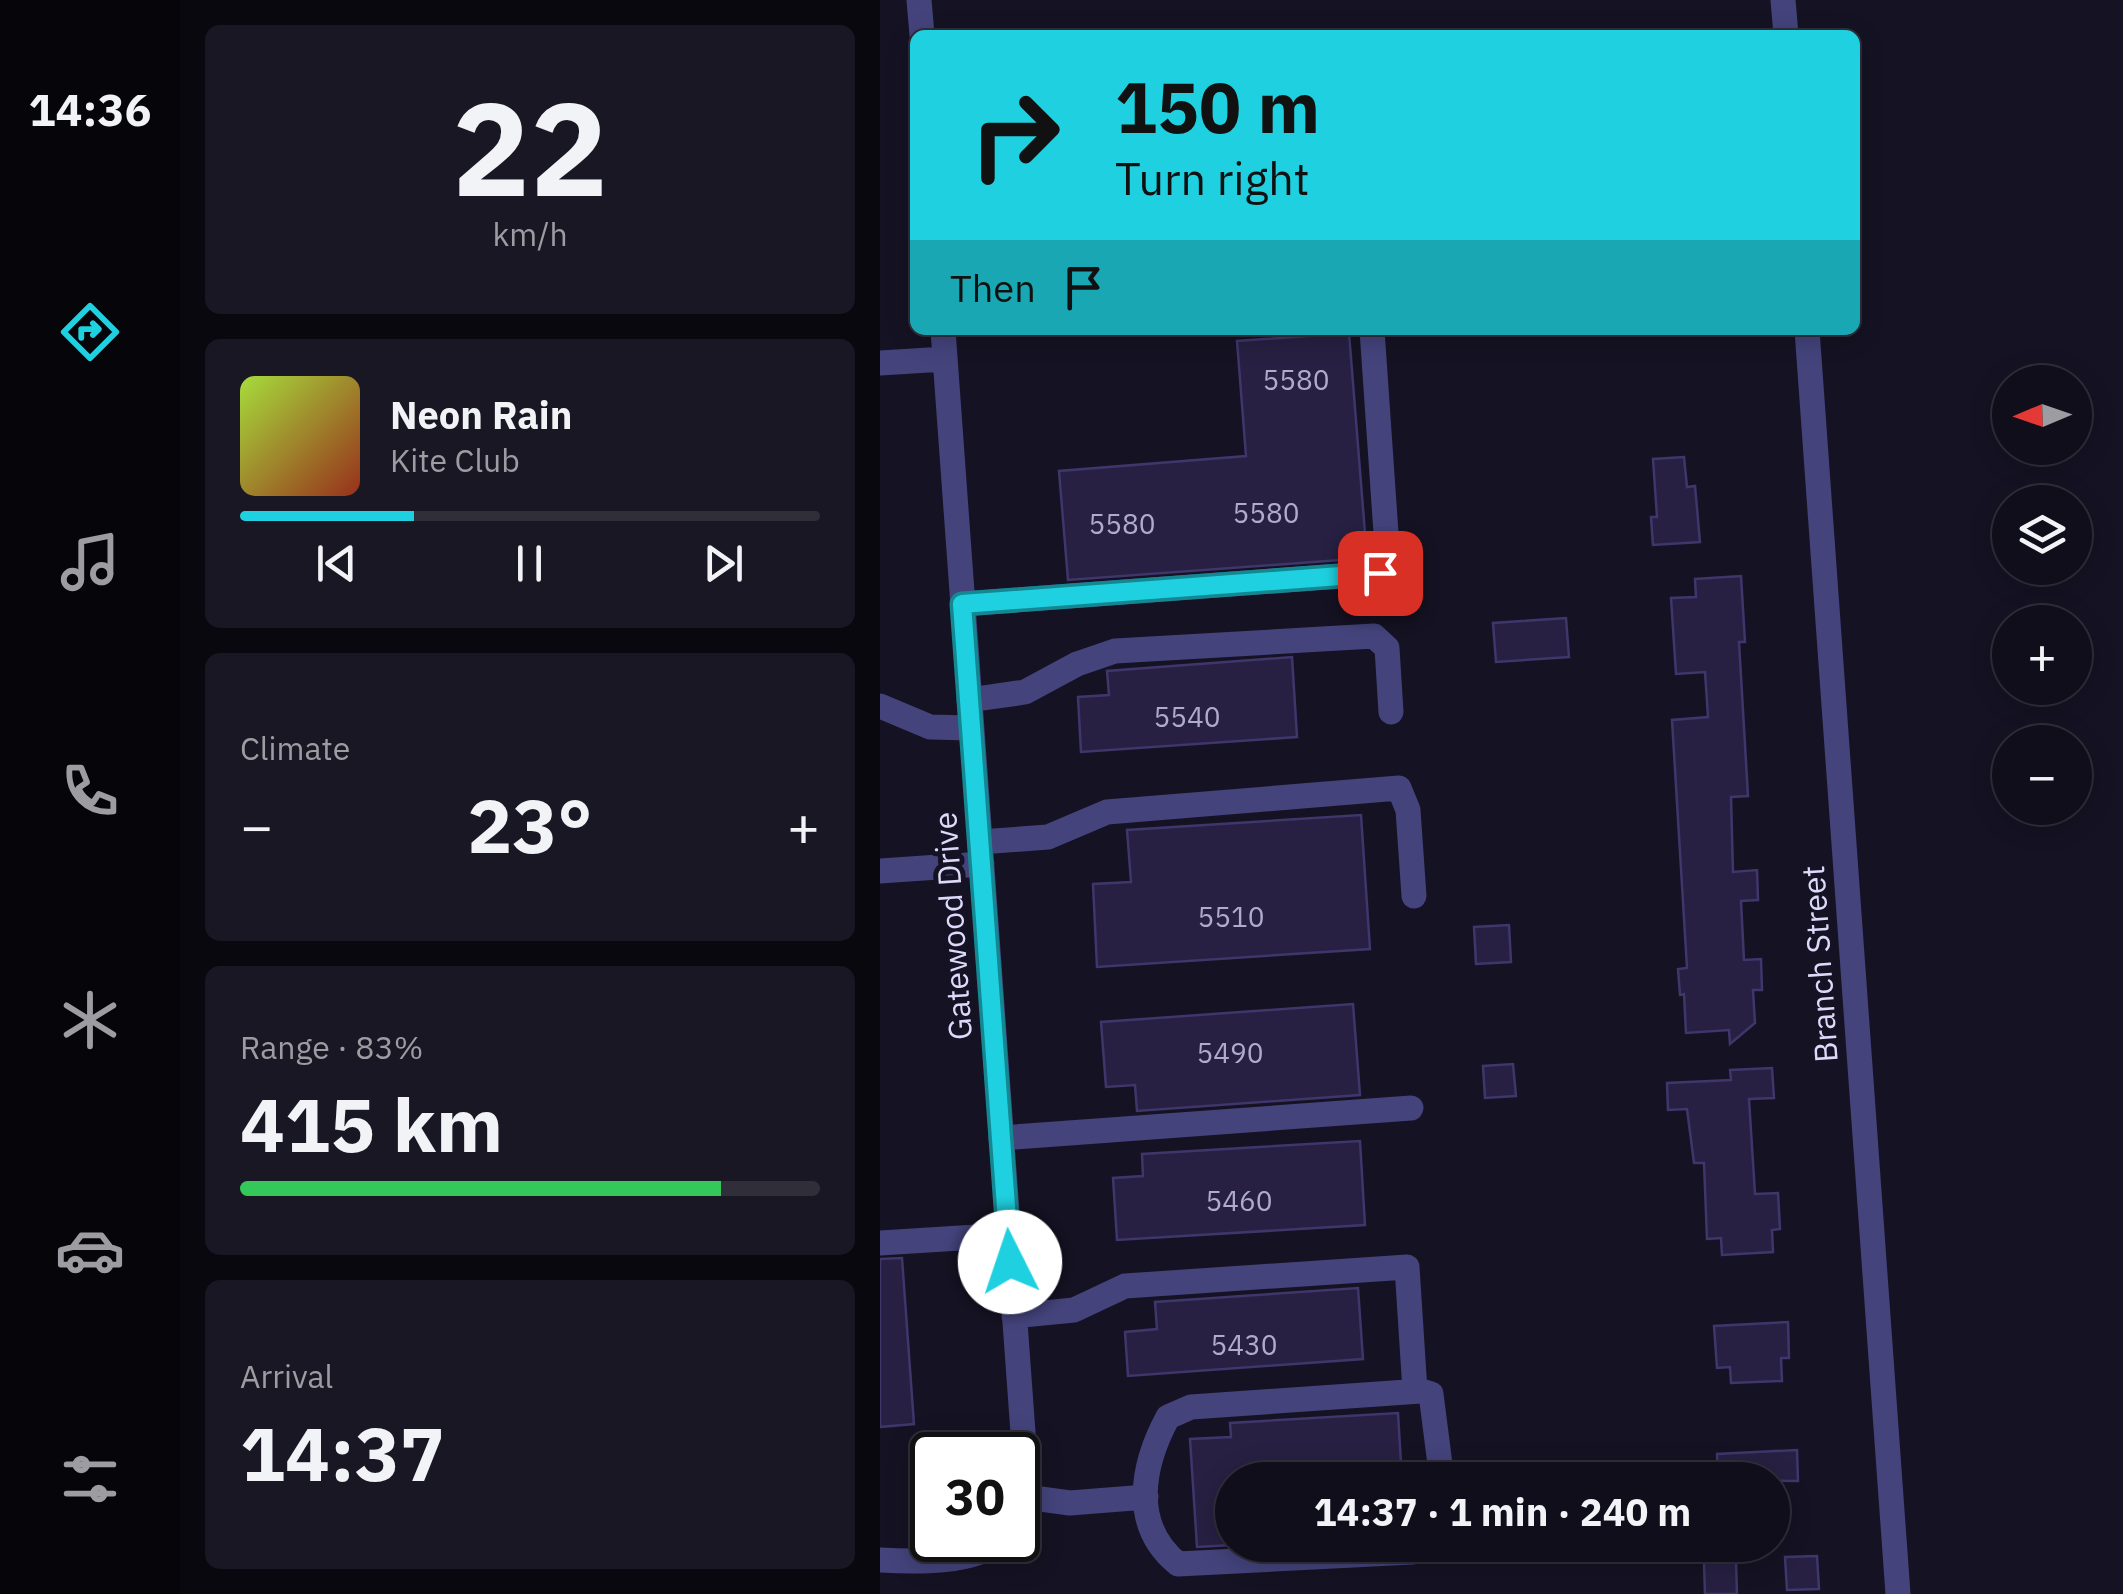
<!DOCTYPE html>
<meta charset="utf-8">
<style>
:root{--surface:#100e1a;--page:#191723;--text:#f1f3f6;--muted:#9c9ca2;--line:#302e39;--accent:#1fd1e0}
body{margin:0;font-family:"IBM Plex Sans",sans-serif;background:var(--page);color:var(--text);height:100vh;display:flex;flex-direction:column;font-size:38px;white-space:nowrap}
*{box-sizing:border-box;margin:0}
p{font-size:32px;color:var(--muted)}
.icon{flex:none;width:55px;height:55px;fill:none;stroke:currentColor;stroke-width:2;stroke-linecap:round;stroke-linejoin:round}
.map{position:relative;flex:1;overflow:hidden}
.panel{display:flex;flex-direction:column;gap:25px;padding:25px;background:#09080e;width:700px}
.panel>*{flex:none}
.guide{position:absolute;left:30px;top:30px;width:950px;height:305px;border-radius:15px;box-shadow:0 5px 25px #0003,0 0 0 2px var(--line);background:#1fd1e0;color:#111;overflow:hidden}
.needle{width:65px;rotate:268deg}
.buttons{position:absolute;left:1112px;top:365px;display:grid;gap:20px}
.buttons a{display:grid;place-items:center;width:100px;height:100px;border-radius:50%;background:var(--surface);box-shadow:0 5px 25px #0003,0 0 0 2px var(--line);font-size:50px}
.speed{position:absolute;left:30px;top:1432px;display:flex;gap:20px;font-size:50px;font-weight:700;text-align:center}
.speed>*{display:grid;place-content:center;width:130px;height:130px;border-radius:50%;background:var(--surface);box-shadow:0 5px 25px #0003,0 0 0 2px var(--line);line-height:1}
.speed .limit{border:5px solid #111;border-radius:15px;background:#fff;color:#111}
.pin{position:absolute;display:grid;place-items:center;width:85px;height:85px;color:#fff;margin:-42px;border-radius:20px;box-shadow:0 5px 15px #0006}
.me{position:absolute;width:110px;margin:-55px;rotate:356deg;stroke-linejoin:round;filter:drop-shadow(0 0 8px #0008)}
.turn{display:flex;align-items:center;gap:35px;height:210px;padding:0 40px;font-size:45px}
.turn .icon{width:130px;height:130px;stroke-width:2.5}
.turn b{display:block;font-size:70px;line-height:85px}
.then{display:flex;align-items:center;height:95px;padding:0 40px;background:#0003;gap:20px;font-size:38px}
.big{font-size:75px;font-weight:700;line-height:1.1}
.panel .widget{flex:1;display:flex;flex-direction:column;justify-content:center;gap:15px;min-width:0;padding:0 35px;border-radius:15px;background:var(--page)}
.panel .dial{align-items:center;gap:0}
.dial b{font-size:130px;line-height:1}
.song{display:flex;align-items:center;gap:30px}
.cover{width:120px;height:120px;border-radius:15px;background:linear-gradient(135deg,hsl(80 70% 55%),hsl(10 70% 35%))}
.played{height:10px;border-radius:5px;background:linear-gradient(90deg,var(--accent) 30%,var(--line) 30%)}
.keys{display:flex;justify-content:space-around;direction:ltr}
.heat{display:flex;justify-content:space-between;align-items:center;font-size:55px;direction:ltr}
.charge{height:15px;border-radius:8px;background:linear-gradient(90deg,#34c759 83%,var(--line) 0)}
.trip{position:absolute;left:335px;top:1462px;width:575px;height:100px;border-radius:50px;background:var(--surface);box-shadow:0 5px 25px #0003,0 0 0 2px var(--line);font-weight:700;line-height:100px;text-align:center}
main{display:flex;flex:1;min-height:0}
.tabs{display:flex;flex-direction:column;width:180px;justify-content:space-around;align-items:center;background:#06060a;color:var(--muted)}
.tabs .icon{width:70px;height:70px}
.tabs .current{color:var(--accent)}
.tabs b{font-size:45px;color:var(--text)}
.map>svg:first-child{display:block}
</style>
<main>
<nav class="tabs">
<b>14:36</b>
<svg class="icon current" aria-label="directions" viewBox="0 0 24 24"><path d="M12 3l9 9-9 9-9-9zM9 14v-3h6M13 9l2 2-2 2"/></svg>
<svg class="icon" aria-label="music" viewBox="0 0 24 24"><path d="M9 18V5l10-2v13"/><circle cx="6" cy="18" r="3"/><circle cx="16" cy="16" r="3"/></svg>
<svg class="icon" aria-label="phone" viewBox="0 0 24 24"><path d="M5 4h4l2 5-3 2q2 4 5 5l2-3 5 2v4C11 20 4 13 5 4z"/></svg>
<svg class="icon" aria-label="climate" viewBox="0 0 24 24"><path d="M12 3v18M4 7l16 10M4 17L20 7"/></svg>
<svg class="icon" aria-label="car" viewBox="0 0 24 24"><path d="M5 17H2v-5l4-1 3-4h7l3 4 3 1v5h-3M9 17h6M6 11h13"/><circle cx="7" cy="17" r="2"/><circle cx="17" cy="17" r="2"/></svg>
<svg class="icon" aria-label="filters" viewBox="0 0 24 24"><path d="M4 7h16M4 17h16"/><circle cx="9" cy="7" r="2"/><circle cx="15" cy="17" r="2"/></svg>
</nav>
<section class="panel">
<div class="widget dial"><b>22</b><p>km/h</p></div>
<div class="widget">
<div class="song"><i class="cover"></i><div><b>Neon Rain</b><p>Kite Club</p></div></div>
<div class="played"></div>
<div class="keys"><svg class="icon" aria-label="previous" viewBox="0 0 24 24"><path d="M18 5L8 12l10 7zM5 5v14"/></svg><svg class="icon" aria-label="pause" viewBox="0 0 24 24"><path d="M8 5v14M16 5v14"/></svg><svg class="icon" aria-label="next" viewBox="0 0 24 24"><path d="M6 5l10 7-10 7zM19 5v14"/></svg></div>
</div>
<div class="widget"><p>Climate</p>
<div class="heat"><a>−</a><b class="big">23°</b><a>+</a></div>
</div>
<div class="widget"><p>Range · 83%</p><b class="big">415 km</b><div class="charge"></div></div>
<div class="widget"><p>Arrival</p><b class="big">14:37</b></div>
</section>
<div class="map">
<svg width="1243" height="1594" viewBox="0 0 1243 1594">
<rect width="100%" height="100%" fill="#151223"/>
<path fill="#272042" stroke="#3f366b" stroke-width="2.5" d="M469 333 487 558 188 580 179 471 366 456 357 341Z
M804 457 807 487 815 486 820 542 773 545 771 517H777L773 459Z
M861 576 865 642H859L868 796 851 797 853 872 877 870 878 900 861 901 864 960 881 959 882 990H873L875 1023 850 1044 849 1030 806 1033 804 994 800 995 798 969 807 968 792 720 828 717 825 672 796 674 791 598 816 597 815 579Z
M686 618 689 657 616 662 613 623Z
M412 657 417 737 201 752 198 697 229 695 227 671Z
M481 815 490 949 217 967 213 884 251 882 247 830Z
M629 925 631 962 596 964 594 927Z
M473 1004 480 1095 257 1111 255 1085 226 1087 221 1022Z
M633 1064 636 1096 605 1098 603 1066Z
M892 1068 894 1098 869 1099 875 1194 898 1193 900 1229 892 1230 893 1252 842 1255 841 1238 827 1239 824 1163H814L807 1109 788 1110 787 1083 851 1080 850 1070Z
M480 1141 485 1225 237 1240 233 1178 263 1176 262 1154Z
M22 1258 34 1424 0 1427V1259Z
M478 1288 483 1359 248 1376 245 1332 277 1329 275 1302Z
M908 1322 909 1358H901L902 1381 851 1383 850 1367 837 1368 834 1326Z
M518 1413 522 1480H352V1545L317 1547 310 1439 351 1437 350 1423Z
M917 1450 918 1481 838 1480 837 1454Z
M937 1556 939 1589 907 1590 905 1557Z
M856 1561 857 1594H825L824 1563Z"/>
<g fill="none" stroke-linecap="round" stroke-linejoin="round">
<path stroke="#44437c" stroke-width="25" d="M39 0 42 35
M903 0 906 35
M63 330 146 1474V1497L138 1519
M927 330 1018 1594
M0 363 65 359
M83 604 501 573 508 562 492 330
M89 700 145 692 197 664 235 651 494 636 507 648 511 712
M0 706 50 727 91 728
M100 842 168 837 227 812 519 788 528 810 534 896
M0 871 102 864
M121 1138 531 1108
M0 1243 128 1235
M134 1316 194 1310 245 1286 527 1267 535 1391
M146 1497 190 1503 266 1497
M562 1545 532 1552 298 1564C250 1525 262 1465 288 1417L311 1407 541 1391 551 1394 562 1480
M0 1560C33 1562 95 1564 121 1540"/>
</g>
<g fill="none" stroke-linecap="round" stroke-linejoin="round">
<defs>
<path id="route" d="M130 1262 82 604 500 573"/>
</defs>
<use href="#route" stroke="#148892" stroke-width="25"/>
<use href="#route" stroke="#1fd1e0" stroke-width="18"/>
</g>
<g text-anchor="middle" stroke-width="10" stroke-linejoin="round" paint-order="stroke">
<g font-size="28" fill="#afabcc">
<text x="416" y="390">5580</text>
<text x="386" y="523">5580</text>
<text x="242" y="534">5580</text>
<text x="307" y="727">5540</text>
<text x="351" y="927">5510</text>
<text x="350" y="1063">5490</text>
<text x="359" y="1211">5460</text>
<text x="364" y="1355">5430</text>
</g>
<g font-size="32" fill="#dcd9fa" stroke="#151223">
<text transform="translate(73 926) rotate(-94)" y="11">Gatewood Drive</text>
<text transform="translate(940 964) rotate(-94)" y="11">Branch Street</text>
</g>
</g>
</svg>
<div class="buttons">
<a><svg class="needle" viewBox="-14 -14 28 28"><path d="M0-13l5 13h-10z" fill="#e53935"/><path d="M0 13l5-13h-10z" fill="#9c9ca2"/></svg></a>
<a><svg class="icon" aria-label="layers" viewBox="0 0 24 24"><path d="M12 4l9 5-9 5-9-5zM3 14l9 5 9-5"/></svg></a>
<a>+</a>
<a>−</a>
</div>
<div class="speed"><div class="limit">30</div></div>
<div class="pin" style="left:500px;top:573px;background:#d93025"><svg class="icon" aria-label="arrive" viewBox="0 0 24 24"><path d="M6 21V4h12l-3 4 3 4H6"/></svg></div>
<svg class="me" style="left:130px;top:1262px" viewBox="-20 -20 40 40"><circle r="19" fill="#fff"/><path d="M0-13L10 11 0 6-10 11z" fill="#1fd1e0"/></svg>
<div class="trip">14:37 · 1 min · 240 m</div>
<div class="guide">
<div class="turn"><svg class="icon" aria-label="right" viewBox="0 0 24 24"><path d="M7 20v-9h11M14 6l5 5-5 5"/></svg><div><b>150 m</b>Turn right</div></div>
<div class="then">Then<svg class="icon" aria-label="arrive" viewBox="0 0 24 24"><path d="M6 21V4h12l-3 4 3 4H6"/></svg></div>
</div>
</div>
</main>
